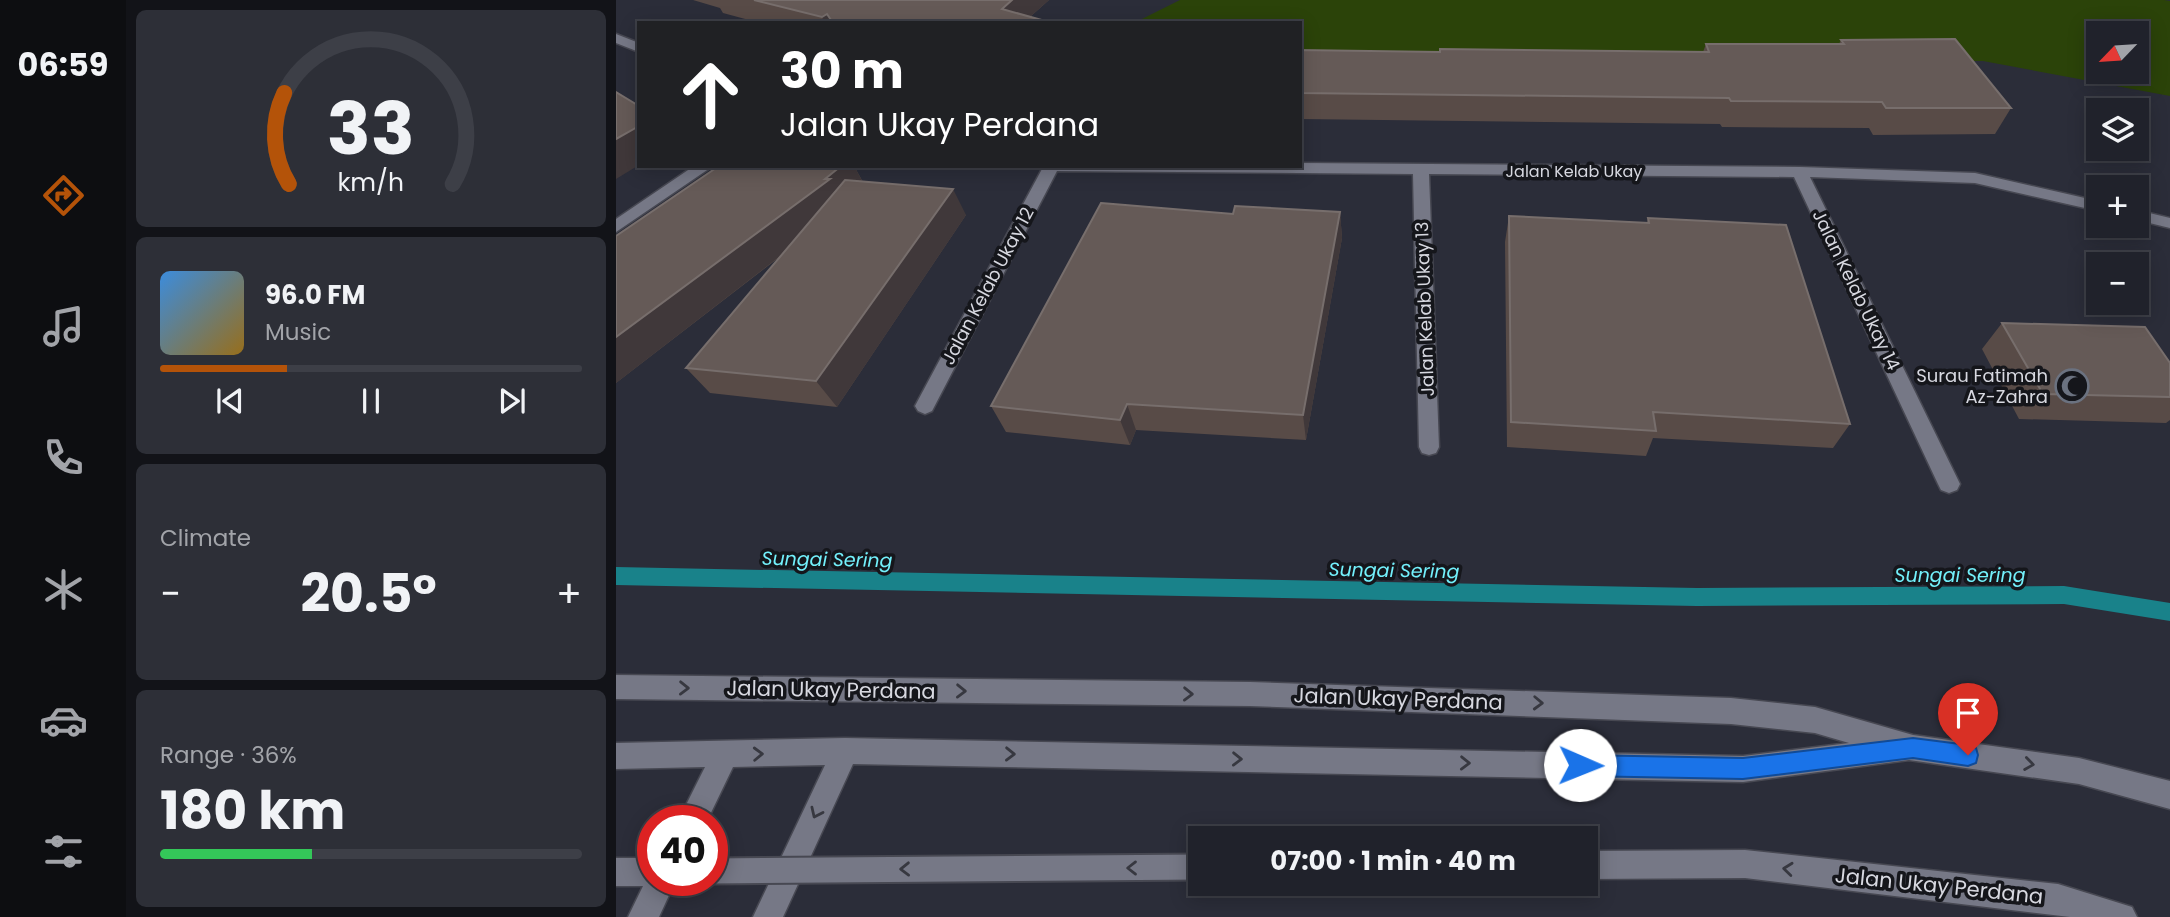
<!DOCTYPE html>
<meta charset="utf-8">
<style>
:root{--surface:#20222b;--page:#2d2f37;--text:#f1f3f6;--muted:#a2a4a9;--line:#3d3f47;--accent:#b45309}
body{margin:0;font-family:Poppins,sans-serif;background:var(--page);color:var(--text);height:100vh;display:flex;flex-direction:column;font-size:26px;white-space:nowrap}
*{box-sizing:border-box;margin:0}
p{font-size:23px;color:var(--muted)}
.icon{flex:none;width:38px;height:38px;fill:none;stroke:currentColor;stroke-width:2;stroke-linecap:round;stroke-linejoin:round}
.map{position:relative;flex:1;overflow:hidden}
.details{display:flex;flex-direction:column;gap:10px;padding:10px;background:#121318;width:490px}
.details>*{flex:none}
.hud{position:absolute;left:21px;top:21px;width:665px;height:147px;border-radius:0px;box-shadow:0 4px 18px #0003,0 0 0 2px var(--line);background:#202124;color:#fff;overflow:hidden}
.needle{width:46px;rotate:245deg}
.fabs{position:absolute;left:1470px;top:21px;display:grid;gap:14px}
.fabs a{display:grid;place-items:center;width:63px;height:63px;border-radius:0px;background:var(--surface);box-shadow:0 4px 18px #0003,0 0 0 2px var(--line);font-size:35px}
.speed{position:absolute;left:21px;top:805px;display:flex;gap:14px;font-size:35px;font-weight:700;text-align:center}
.speed>*{display:grid;place-content:center;width:91px;height:91px;border-radius:50%;background:var(--surface);box-shadow:0 4px 18px #0003,0 0 0 2px var(--line);line-height:1}
.speed .limit{border:10px solid #d22;background:#fff;color:#111}
.pin{position:absolute;display:grid;place-items:center;width:60px;height:60px;color:#fff;margin:-72px -30px;border-radius:50% 50% 50% 0;rotate:-45deg;box-shadow:0 0 7px #0007}
.pin .icon{rotate:45deg}
.me{position:absolute;width:77px;margin:-38px;rotate:91deg;stroke-linejoin:round;filter:drop-shadow(0 0 5px #0008)}
.turn{display:flex;align-items:center;gap:24px;height:147px;padding:0 28px;font-size:32px}
.turn .icon{width:91px;height:91px;stroke-width:2.5}
.turn b{display:block;font-size:49px;line-height:60px}
.big{font-size:52px;font-weight:700;line-height:1.1}
.details .card{flex:1;display:flex;flex-direction:column;justify-content:center;gap:10px;min-width:0;padding:0 24px;border-radius:10px;background:var(--page)}
.details .dial{align-items:center;gap:0}
.dial svg{height:182px;overflow:visible;fill:none;stroke:var(--line);stroke-width:7;stroke-linecap:round;text-anchor:middle}
.dial text{fill:var(--text);stroke:none}
.song{display:flex;align-items:center;gap:21px}
.cover{width:84px;height:84px;border-radius:10px;background:linear-gradient(135deg,hsl(210 70% 55%),hsl(40 70% 35%))}
.played{height:7px;border-radius:4px;background:linear-gradient(90deg,var(--accent) 30%,var(--line) 30%)}
.keys{display:flex;justify-content:space-around;direction:ltr}
.heat{display:flex;justify-content:space-between;align-items:center;font-size:38px;direction:ltr}
.charge{height:10px;border-radius:5px;background:linear-gradient(90deg,#34c759 36%,var(--line) 0)}
.trip{position:absolute;left:572px;top:826px;width:410px;height:70px;border-radius:0px;background:var(--surface);box-shadow:0 4px 18px #0003,0 0 0 2px var(--line);font-weight:700;line-height:70px;text-align:center}
main{display:flex;flex:1;min-height:0}
.menu{display:flex;flex-direction:column;width:126px;justify-content:space-around;align-items:center;background:#0d0e11;color:var(--muted)}
.menu .icon{width:49px;height:49px}
.menu .active{color:var(--accent)}
.menu b{font-size:32px;color:var(--text)}
.map>svg:first-child{display:block}
</style>
<main>
<nav class="menu">
<b>06:59</b>
<svg class="icon active" aria-label="directions" viewBox="0 0 24 24"><path d="M12 3l9 9-9 9-9-9zM9 14v-3h6M13 9l2 2-2 2"/></svg>
<svg class="icon" aria-label="music" viewBox="0 0 24 24"><path d="M9 18V5l10-2v13"/><circle cx="6" cy="18" r="3"/><circle cx="16" cy="16" r="3"/></svg>
<svg class="icon" aria-label="phone" viewBox="0 0 24 24"><path d="M5 4h4l2 5-3 2q2 4 5 5l2-3 5 2v4C11 20 4 13 5 4z"/></svg>
<svg class="icon" aria-label="climate" viewBox="0 0 24 24"><path d="M12 3v18M4 7l16 10M4 17L20 7"/></svg>
<svg class="icon" aria-label="car" viewBox="0 0 24 24"><path d="M5 17H2v-5l4-1 3-4h7l3 4 3 1v5h-3M9 17h6M6 11h13"/><circle cx="7" cy="17" r="2"/><circle cx="17" cy="17" r="2"/></svg>
<svg class="icon" aria-label="filters" viewBox="0 0 24 24"><path d="M4 7h16M4 17h16"/><circle cx="9" cy="7" r="2"/><circle cx="15" cy="17" r="2"/></svg>
</nav>
<section class="details">
<div class="card dial"><svg viewBox="0 0 100 80">
<path d="M14 69A42 42 0 1 1 86 69"/>
<path d="M14 69A42 42 0 0 1 12 29" stroke="#b45309"/>
<text x="50" y="56" font-size="32" font-weight="700">33</text>
<text x="50" y="72" font-size="11">km/h</text>
</svg></div>
<div class="card">
<div class="song"><i class="cover"></i><div><b>96.0 FM</b><p>Music</p></div></div>
<div class="played"></div>
<div class="keys"><svg class="icon" aria-label="previous" viewBox="0 0 24 24"><path d="M18 5L8 12l10 7zM5 5v14"/></svg><svg class="icon" aria-label="pause" viewBox="0 0 24 24"><path d="M8 5v14M16 5v14"/></svg><svg class="icon" aria-label="next" viewBox="0 0 24 24"><path d="M6 5l10 7-10 7zM19 5v14"/></svg></div>
</div>
<div class="card"><p>Climate</p>
<div class="heat"><a>−</a><b class="big">20.5°</b><a>+</a></div>
</div>
<div class="card"><p>Range · 36%</p><b class="big">180 km</b><div class="charge"></div></div>
</section>
<div class="map">
<svg width="1554" height="917" viewBox="0 0 1554 917">
<rect width="100%" height="100%" fill="#2b2d39"/>
<path fill="#2b4309" fill-rule="evenodd" d="M564 0H1548L1554 1V96L1367 61 699 60 684 59V23H518ZM1482 33H1521V72H1482Z"/>
<g fill="none" stroke-linecap="round" stroke-linejoin="round">
<path fill="#19828a" fill-rule="evenodd" d="M0 567 1081 588 1448 586 1554 603V621L1448 604 1081 606 0 585Z"/>
<defs>
<path id="minor" d="M0 34 23 43V52L0 43Z
M684 163 1184 167 1359 173 1482 201V211L1359 183 1194 177 1344 484 1341 490 1333 493 1325 490 1322 484 1178 177 813 174 823 447 820 453 813 455 806 453 803 447 797 174 441 171 316 411 309 414 302 411 299 406 426 169 423 166H684Z
M78 166H97L0 232V219Z
M1521 210 1554 218V228L1521 220Z
M0 675 634 682 1115 698 1199 707 1297 735 1463 758 1554 781V809L1463 784 1293 760 1127 782 237 764 167 917H137L209 765 117 767 91 821H62L89 767 0 769V743L229 738 1127 756 1233 743 1199 733 1115 724 634 706 0 699Z
M1129 850 1442 884 1516 907 1521 917H1454L1129 878 970 879V851Z
M0 858H37V880H60L43 917H12L27 886H0Z"/>
</defs>
<use href="#minor" stroke="#474852" stroke-width="3"/>
<use href="#minor" fill="#767886" fill-rule="evenodd"/>
<defs>
<path id="minor-bridge" d="M96 871 584 867"/>
</defs>
<use href="#minor-bridge" stroke="#474852" stroke-width="29" stroke-linecap="butt"/>
<use href="#minor-bridge" stroke="#767886" stroke-width="25"/>
</g>
<path fill="#584b47" d="M77 0H433L414 17 433 22V23H144L107 13 104 8Z
M1225 40 1395 108 1379 134 1257 135 1253 128 1106 127 1104 124 684 119V50L824 52H1087L1090 44H1223Z
M103 166H238L247 182 350 215 221 407 94 393 70 368 165 256 0 383V236Z
M724 212 726 238 690 440 520 430 514 445 390 432 375 406 617 214Z
M893 216 1031 223 1032 218 1234 424 1217 448 1037 438 1030 456 891 447 889 242Z
M1386 323 1554 363V420L1550 423 1403 419 1366 349Z"/>
<path fill="#40383a" d="M396 0H433L407 23 386 9Z
M211 14 216 23H208L206 17Z
M23 126V165L0 179V139Z
M225 166H238L249 186 230 205 0 383V337Z
M337 189 350 215 221 407 200 381Z
M724 212 726 238 690 440 687 415Z
M511 404 520 430 514 445 504 420Z"/>
<path fill="#655a57" stroke="#776e6c" stroke-width="2" d="M138 0H396L386 9 433 22 431 23H217L211 14 206 17Z
M1339 39 1395 108H1270L1266 102 1115 101 1113 98 684 93V50L824 52V49L1093 52 1090 44H1228L1225 40Z
M0 92 23 106V126L0 139Z
M103 166H225L209 179H214L0 337V236Z
M229 180 337 189 200 381 70 368Z
M485 203 617 214 619 206 724 212 687 415 511 404 504 420 375 406Z
M893 216 1033 223 1032 218 1170 225 1234 424 1037 412 1040 431 895 422Z
M1386 323 1529 327 1554 363V397L1427 394Z"/>
<defs><path id="oneway-chevron" d="M-2-3.5L2.5 0L-2 3.5" fill="none" stroke-width="1.6" stroke-linecap="round" stroke-linejoin="round" transform="scale(1.75)"/></defs>
<g stroke="#373840">
<use href="#oneway-chevron" transform="translate(68 688) rotate(1)"/>
<use href="#oneway-chevron" transform="translate(345 691) rotate(1)"/>
<use href="#oneway-chevron" transform="translate(572 694) rotate(1)"/>
<use href="#oneway-chevron" transform="translate(922 703) rotate(2)"/>
<use href="#oneway-chevron" transform="translate(142 754) rotate(-2)"/>
<use href="#oneway-chevron" transform="translate(394 754) rotate(1)"/>
<use href="#oneway-chevron" transform="translate(621 759) rotate(1)"/>
<use href="#oneway-chevron" transform="translate(849 763) rotate(1)"/>
<use href="#oneway-chevron" transform="translate(1413 764) rotate(8)"/>
<use href="#oneway-chevron" transform="translate(200 813) rotate(115)"/>
<use href="#oneway-chevron" transform="translate(516 868) rotate(180)"/>
<use href="#oneway-chevron" transform="translate(289 869) rotate(179)"/>
<use href="#oneway-chevron" transform="translate(1172 869) rotate(-174)"/>
</g>
<path fill="#1a73e8" stroke="#114b97" stroke-width="2" d="M1297 738 1352 745 1360 748 1362 755 1360 763 1352 766 1297 758 1127 779 964 776 956 773 953 765 956 758 964 755 1127 758Z"/>
<defs>
<symbol id="mosque-ring" viewBox="-11 -11 22 22"><circle r="9.5" fill="#15161b" stroke="#6b7280" stroke-width="1.5"/><path d="M3.5-4.9A6 6 0 1 0 3.5 4.9A5 5 0 1 1 3.5-4.9Z" fill="#6b7280"/></symbol>
</defs>
<g fill-rule="evenodd">
<use href="#mosque-ring" x="1437" y="367" width="38" height="38"/>
</g>
<g text-anchor="middle" stroke-width="7" stroke-linejoin="round" paint-order="stroke">
<g font-size="16" fill="#d7d8e0" stroke="#15161b">
<text x="958" y="177">Jalan Kelab Ukay</text>
</g>
<g font-size="18" fill="#d7d8e0" stroke="#15161b">
<text transform="translate(372 286) rotate(-62)" y="6">Jalan Kelab Ukay 12</text>
<text transform="translate(1240 290) rotate(64)" y="6">Jalan Kelab Ukay 14</text>
<text transform="translate(809 309) rotate(-92)" y="6">Jalan Kelab Ukay 13</text>
</g>
<g font-size="18" fill="#d7d8e0" stroke="#15161b" text-anchor="end">
<text x="1432" y="382">Surau Fatimah<tspan x="1432" dy="21">Az-Zahra</tspan></text>
</g>
<g font-size="19" font-style="italic" fill="#73f1fc" stroke="#15161b">
<text transform="translate(211 559) rotate(1)" y="7">Sungai Sering</text>
<text transform="translate(778 570) rotate(1)" y="7">Sungai Sering</text>
<text x="1344" y="582">Sungai Sering</text>
</g>
<g font-size="21" fill="#d7d8e0" stroke="#15161b">
<text transform="translate(215 690) rotate(1)" y="7">Jalan Ukay Perdana</text>
<text transform="translate(782 699) rotate(2)" y="7">Jalan Ukay Perdana</text>
<text transform="translate(1323 886) rotate(6)" y="7">Jalan Ukay Perdana</text>
</g>
</g>
</svg>
<div class="fabs">
<a><svg class="needle" viewBox="-14 -14 28 28"><path d="M0-13l5 13h-10z" fill="#e53935"/><path d="M0 13l5-13h-10z" fill="#a2a4a9"/></svg></a>
<a><svg class="icon" aria-label="layers" viewBox="0 0 24 24"><path d="M12 4l9 5-9 5-9-5zM3 14l9 5 9-5"/></svg></a>
<a>+</a>
<a>−</a>
</div>
<div class="speed"><div class="limit">40</div></div>
<div class="pin" style="left:1352px;top:755px;background:#d93025"><svg class="icon" aria-label="arrive" viewBox="0 0 24 24"><path d="M6 21V4h12l-3 4 3 4H6"/></svg></div>
<svg class="me" style="left:964px;top:765px" viewBox="-20 -20 40 40"><circle r="19" fill="#fff"/><path d="M0-13L10 11 0 6-10 11z" fill="#1a73e8"/></svg>
<div class="trip">07:00 · 1 min · 40 m</div>
<div class="hud">
<div class="turn"><svg class="icon" aria-label="ahead" viewBox="0 0 24 24"><path d="M12 20V5M6 11l6-6 6 6"/></svg><div><b>30 m</b>Jalan Ukay Perdana</div></div>
</div>
</div>
</main>
